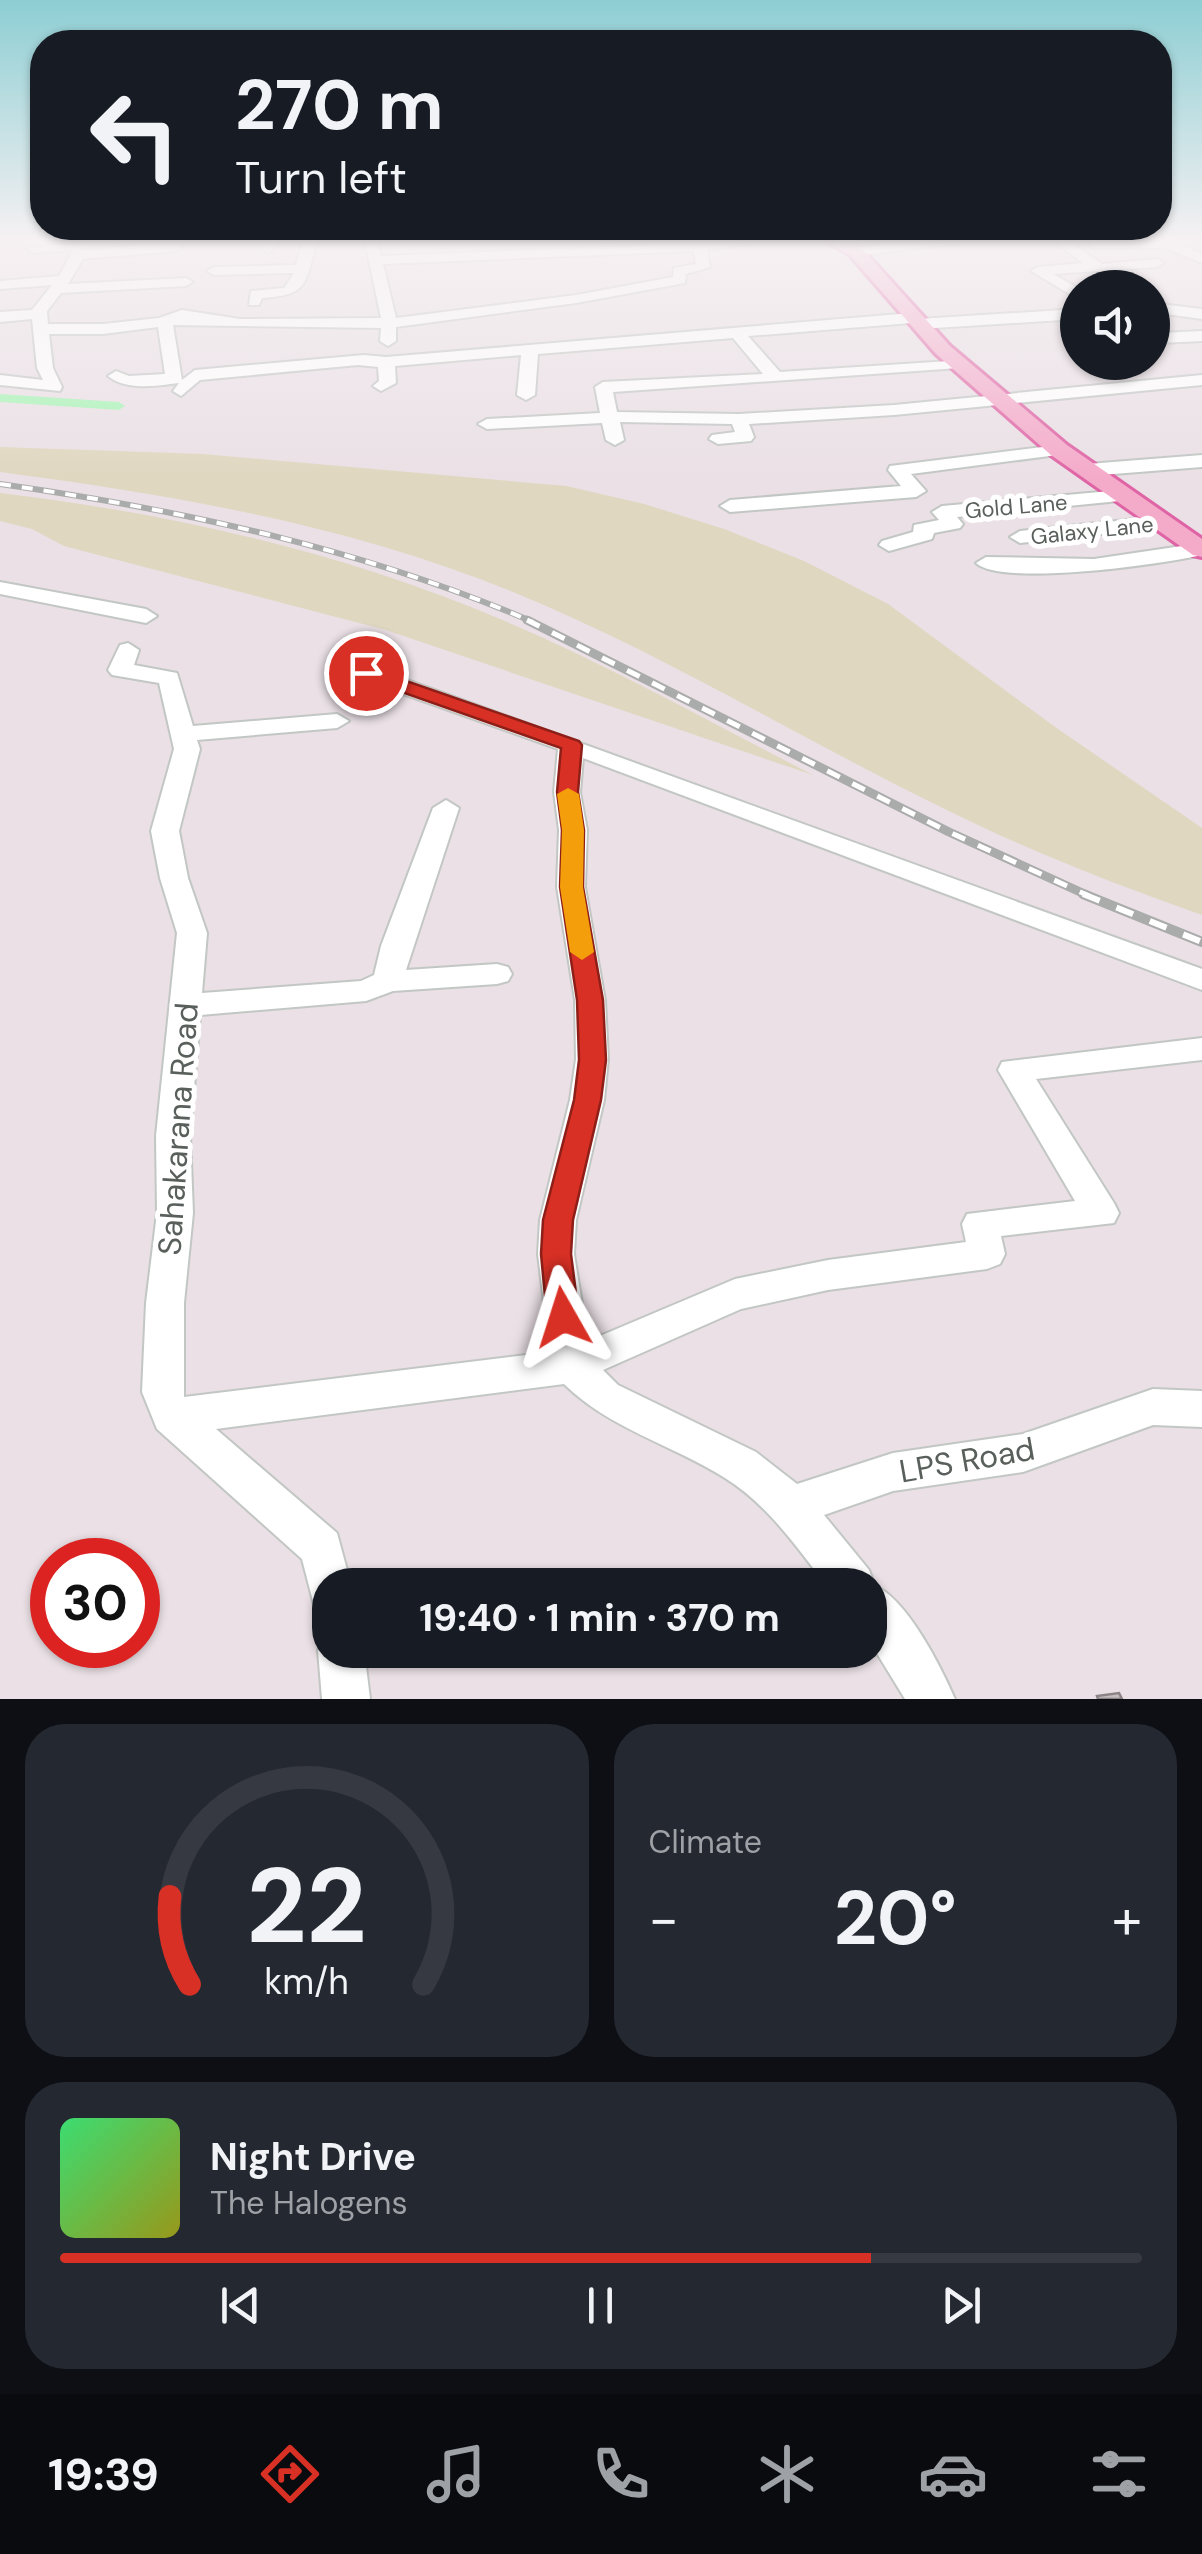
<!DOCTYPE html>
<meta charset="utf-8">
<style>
:root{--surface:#171b24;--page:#242831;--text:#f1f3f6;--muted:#9ea1a6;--line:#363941;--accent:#d93025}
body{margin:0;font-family:"DM Sans",sans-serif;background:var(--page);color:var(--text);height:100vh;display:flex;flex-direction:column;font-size:38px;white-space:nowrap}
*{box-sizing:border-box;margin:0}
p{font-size:32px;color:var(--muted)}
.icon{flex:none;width:55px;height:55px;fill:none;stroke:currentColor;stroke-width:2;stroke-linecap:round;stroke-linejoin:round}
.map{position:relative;height:1699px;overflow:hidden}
.side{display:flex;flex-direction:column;gap:25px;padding:25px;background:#0d0f14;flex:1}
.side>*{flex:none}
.guide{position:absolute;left:30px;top:30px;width:1142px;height:210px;border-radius:40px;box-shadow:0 2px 8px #0004;background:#171b24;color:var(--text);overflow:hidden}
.fabs{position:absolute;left:1060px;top:270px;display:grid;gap:20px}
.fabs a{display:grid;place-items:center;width:110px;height:110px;border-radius:50%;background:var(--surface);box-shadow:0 2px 8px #0004;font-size:50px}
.speed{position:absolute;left:30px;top:1538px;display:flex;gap:20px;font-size:50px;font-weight:700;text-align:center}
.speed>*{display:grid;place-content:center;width:130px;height:130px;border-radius:50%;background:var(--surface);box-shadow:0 2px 8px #0004;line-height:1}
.speed .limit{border:15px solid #d22;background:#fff;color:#111}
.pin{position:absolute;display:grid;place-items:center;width:85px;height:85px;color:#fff;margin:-42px;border:5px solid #fff;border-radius:50%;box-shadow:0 2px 10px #0007}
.me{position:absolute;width:110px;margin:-55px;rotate:354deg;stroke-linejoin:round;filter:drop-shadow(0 0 8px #0008)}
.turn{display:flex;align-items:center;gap:35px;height:210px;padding:0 40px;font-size:45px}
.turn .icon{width:130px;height:130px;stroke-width:2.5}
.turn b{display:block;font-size:70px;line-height:85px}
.big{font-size:75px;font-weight:700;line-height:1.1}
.side .card{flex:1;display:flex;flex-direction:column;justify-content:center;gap:15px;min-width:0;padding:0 35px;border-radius:40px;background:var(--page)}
.side .dial{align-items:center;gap:0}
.dial svg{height:260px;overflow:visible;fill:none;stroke:var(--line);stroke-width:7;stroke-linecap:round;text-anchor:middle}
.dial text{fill:var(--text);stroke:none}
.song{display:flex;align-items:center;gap:30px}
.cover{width:120px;height:120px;border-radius:15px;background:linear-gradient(135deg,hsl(140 70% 55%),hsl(60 70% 35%))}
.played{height:10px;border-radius:5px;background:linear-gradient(90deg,var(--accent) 75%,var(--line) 75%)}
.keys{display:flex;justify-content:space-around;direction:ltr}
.heat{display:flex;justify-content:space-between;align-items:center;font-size:55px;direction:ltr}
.side .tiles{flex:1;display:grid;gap:25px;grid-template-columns:1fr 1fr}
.card:last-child{grid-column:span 2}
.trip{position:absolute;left:312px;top:1568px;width:575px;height:100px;border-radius:40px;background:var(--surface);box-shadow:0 2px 8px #0004;font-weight:700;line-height:100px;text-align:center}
.tab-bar{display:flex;height:160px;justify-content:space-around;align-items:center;background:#090b0e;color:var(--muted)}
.tab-bar .icon{width:70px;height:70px}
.tab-bar .selected{color:var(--accent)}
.tab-bar b{font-size:45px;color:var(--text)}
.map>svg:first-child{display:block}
</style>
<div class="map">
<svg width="1202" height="1699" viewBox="0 0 1202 1699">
<rect width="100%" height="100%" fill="#eae0e5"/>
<path fill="#dfd7bf" d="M0 447 203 454 566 486 644 504 724 529 804 561 888 604 1055 727 1202 828V915C1117 885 1032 852 951 812 804 741 665 654 513 592 349 525 175 495 0 472Z
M0 493C169 513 343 552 500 619 607 664 710 722 813 775L386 630 64 546 32 529 0 521Z"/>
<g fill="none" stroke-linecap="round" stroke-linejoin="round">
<path fill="#a6f4b4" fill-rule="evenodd" d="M0 394 119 402 125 406 119 410 0 402Z"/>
</g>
<path fill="#c5bdc1" stroke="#8a8487" stroke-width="2.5" d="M1119 1693 1122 1699H1098L1097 1696Z"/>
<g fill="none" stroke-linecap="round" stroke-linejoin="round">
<defs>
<path id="minor" d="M76 241H90L86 250 180 241 182 247 175 251 83 259 68 284 186 278 193 282 186 286 61 293 47 311 48 324H103L159 318 182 310 240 319 381 318 365 241H377L381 256 767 241 707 250 710 267 686 274 685 283 576 303 396 327V341L388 346 380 341 381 328 173 325 182 380 195 370 364 355 386 357 912 313 919 319 1078 309V319L918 329 911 323 748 336 780 372 965 360 967 363 959 368 613 392 617 412 739 414 894 405 1202 375V385L894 415 749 424 754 437 751 441 718 444 709 439 712 435 735 432 732 424 620 422 624 440 615 445 606 440 602 423 487 429 478 424 487 419 600 413 595 387 603 382 763 374 733 338 538 354 535 395 526 400 517 395 521 355 395 366 396 383 381 391 373 386 379 381 378 367 358 365 200 380 181 396 173 391 179 383C156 386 126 391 108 376L116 371 129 376 165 374 158 327 103 334H49L53 368 62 387 60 391 0 385V375L43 380 37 368 32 319 0 322V312L32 310 52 285 0 289V281L59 276 73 250 34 253 27 249ZM694 251 696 264 674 268 673 277 576 295 396 318 383 264Z
M268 241H282L269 253 262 249Z
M303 241H317C305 283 310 295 262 298L259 305H249L251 291 284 288 294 273 214 275 207 271 214 267 296 265Z
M923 241H974L856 256 849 252 856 248Z
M1053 241H1069L1102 264 1157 259 1164 263 1157 267 1053 274 1078 288V299L1031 271 1038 267 1083 263Z
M1097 241H1172L1202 254V263L1165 248H1093L1091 245Z
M1152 303 1202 309V319L1152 312Z
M1202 331V341L1160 343 1152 339 1160 333Z
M1059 445 1065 446V454L911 474 926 491 916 497 730 512 720 506 730 500 901 486 888 470 890 466Z
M1202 455V467L1088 476 1079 470 1088 464Z
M1122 490 1129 492V500L957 517 963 524 960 528 934 533 932 539 889 551 879 545 882 541 913 532 914 525 939 520 932 512 942 506Z
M1165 516 1175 522 1172 526 1020 543 1010 537 1020 531Z
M1202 543V555C1164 564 1002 587 976 563L986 557 1094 559Z
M0 582 146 609 157 616 146 623 0 594Z
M128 643 139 650 134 665 177 673 193 726 337 714 349 721 337 728 197 740 200 749 179 831 188 878 207 933 202 993 361 981 374 975 381 946 433 808 446 800 459 808 406 970 497 964 508 967 512 974 508 981 497 984 393 991 366 1001 200 1015 190 1136 193 1213 184 1303V1397L550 1352 538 1254 540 1220 570 1100 576 1059 575 1000 557 887 559 830 554 792 558 749 358 678 354 673 358 668H374L1202 969V990L583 758 580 792 587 830 585 887 605 1000 608 1059 604 1100 576 1220 574 1254 588 1341 735 1279 828 1260 966 1242 962 1224 967 1214 1075 1201 998 1070 1002 1062 1202 1038V1060L1036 1079 1114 1203 1119 1213 1114 1223 1001 1236 1005 1254 1000 1264 987 1269 828 1290 741 1309 603 1370 618 1385 756 1452 797 1484 893 1453 1023 1434 1153 1389 1202 1391V1427L1153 1425 1023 1472 893 1491 824 1515 869 1570 875 1586C907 1599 941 1667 955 1699H905L870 1642V1585H826C796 1546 767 1504 725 1478 671 1444 610 1429 564 1384L216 1429 337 1533 351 1585H330V1612L314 1605 302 1559 157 1429 142 1392 146 1303 157 1213 156 1136 177 933 160 878 151 831 174 749 159 683 112 675 108 670 120 645Z
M330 1632V1650H364L370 1699H322L318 1650 325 1634Z"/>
<path id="major" d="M826 241H847L862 249 950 346 1067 445 1202 539V557L1193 555 1051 455 936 354 850 255Z"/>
</defs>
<use href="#minor" stroke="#c2c7c4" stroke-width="4"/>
<use href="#major" stroke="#df64a5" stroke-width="6"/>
<use href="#minor" fill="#fff" fill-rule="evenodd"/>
<use href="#major" fill="#f4aac9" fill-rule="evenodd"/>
<defs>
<path id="rail-far2" d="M0 484C183 510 363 549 533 622"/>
<path id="rail-far1" d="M527 620 949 832 1089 896"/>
<path id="rail" d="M1083 894 1202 942"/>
</defs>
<use href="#rail-far2" stroke="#aaabab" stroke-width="6"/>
<use href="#rail-far1" stroke="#aaabab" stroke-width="9"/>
<use href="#rail" stroke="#aaabab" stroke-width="10"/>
<use href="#rail-far2" stroke="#fff" stroke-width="4" stroke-dasharray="11" stroke-linecap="butt"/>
<use href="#rail-far1" stroke="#fff" stroke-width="5" stroke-dasharray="14" stroke-linecap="butt"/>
<use href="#rail" stroke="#fff" stroke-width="6" stroke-dasharray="18" stroke-linecap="butt"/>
</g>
<linearGradient id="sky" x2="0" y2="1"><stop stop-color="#8dced3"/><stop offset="0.5" stop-color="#f6f1f3"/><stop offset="1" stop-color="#f6f1f3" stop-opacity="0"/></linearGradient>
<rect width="1202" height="479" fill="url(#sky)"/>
<path fill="#d93025" stroke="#8d1f18" stroke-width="2.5" d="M366 667 579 741 582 745 578 792 584 830 583 887 603 1000 606 1060 601 1100 573 1220 571 1254 579 1317 574 1326 563 1330 552 1326 547 1317 541 1254 543 1220 574 1100 579 1060 577 1000 560 887 562 830 557 792 561 748 359 677 356 673Z"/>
<path fill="#f59e0b" d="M568 788 579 794 584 830 583 887 594 952 582 960 570 952 560 887 562 830 557 794Z"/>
<g text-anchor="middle" stroke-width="10" stroke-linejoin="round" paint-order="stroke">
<g font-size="22" fill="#595f5b" stroke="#fff">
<text transform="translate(1016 506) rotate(-5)" y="8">Gold Lane</text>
<text transform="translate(1092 530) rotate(-6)" y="8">Galaxy Lane</text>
</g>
<g font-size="32" fill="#595f5b" stroke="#fff">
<text transform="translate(178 1129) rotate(-86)" y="11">Sahakarana Road</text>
<text transform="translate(967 1460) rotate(-10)" y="11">LPS Road</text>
</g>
</g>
</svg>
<div class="fabs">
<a><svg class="icon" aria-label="sound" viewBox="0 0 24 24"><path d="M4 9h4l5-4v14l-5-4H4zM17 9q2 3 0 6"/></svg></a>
</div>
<div class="speed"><div class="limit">30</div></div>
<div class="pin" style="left:366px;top:673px;background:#d93025"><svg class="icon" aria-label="arrive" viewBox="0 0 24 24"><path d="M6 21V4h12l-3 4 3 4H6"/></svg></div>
<svg class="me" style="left:563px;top:1317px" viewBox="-20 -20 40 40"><path d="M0-17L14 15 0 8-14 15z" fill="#d93025" stroke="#fff" stroke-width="4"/></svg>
<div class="trip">19:40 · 1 min · 370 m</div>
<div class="guide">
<div class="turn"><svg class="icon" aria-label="left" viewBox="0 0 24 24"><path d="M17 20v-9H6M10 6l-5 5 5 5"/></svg><div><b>270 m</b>Turn left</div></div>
</div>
</div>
<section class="side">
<div class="tiles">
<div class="card dial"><svg viewBox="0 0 100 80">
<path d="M14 69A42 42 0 1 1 86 69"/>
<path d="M14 69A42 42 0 0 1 8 42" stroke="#d93025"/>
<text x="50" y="56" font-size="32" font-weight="700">22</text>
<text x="50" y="72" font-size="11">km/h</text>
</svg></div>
<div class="card"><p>Climate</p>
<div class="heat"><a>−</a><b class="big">20°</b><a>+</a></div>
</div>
<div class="card">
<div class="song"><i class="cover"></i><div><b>Night Drive</b><p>The Halogens</p></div></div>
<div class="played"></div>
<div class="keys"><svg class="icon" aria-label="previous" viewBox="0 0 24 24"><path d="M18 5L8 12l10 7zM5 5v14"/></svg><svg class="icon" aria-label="pause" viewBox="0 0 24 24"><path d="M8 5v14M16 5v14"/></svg><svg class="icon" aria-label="next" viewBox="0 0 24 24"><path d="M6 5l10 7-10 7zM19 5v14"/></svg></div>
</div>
</div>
</section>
<nav class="tab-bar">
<b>19:39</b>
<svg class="icon selected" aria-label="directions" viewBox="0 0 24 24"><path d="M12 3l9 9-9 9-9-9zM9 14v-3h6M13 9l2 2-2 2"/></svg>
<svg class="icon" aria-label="music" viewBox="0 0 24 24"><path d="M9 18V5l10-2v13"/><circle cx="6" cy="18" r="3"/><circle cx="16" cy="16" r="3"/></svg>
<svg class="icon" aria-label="phone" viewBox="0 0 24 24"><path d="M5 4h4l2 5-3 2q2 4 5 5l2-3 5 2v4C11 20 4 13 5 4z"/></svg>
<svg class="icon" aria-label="climate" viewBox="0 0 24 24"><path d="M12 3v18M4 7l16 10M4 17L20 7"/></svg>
<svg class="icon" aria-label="car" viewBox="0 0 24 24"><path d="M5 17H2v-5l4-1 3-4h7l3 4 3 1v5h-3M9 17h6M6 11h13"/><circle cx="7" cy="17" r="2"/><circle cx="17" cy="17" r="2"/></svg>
<svg class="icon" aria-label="filters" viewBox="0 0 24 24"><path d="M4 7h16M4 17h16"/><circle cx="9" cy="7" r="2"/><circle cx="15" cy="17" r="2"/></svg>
</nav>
